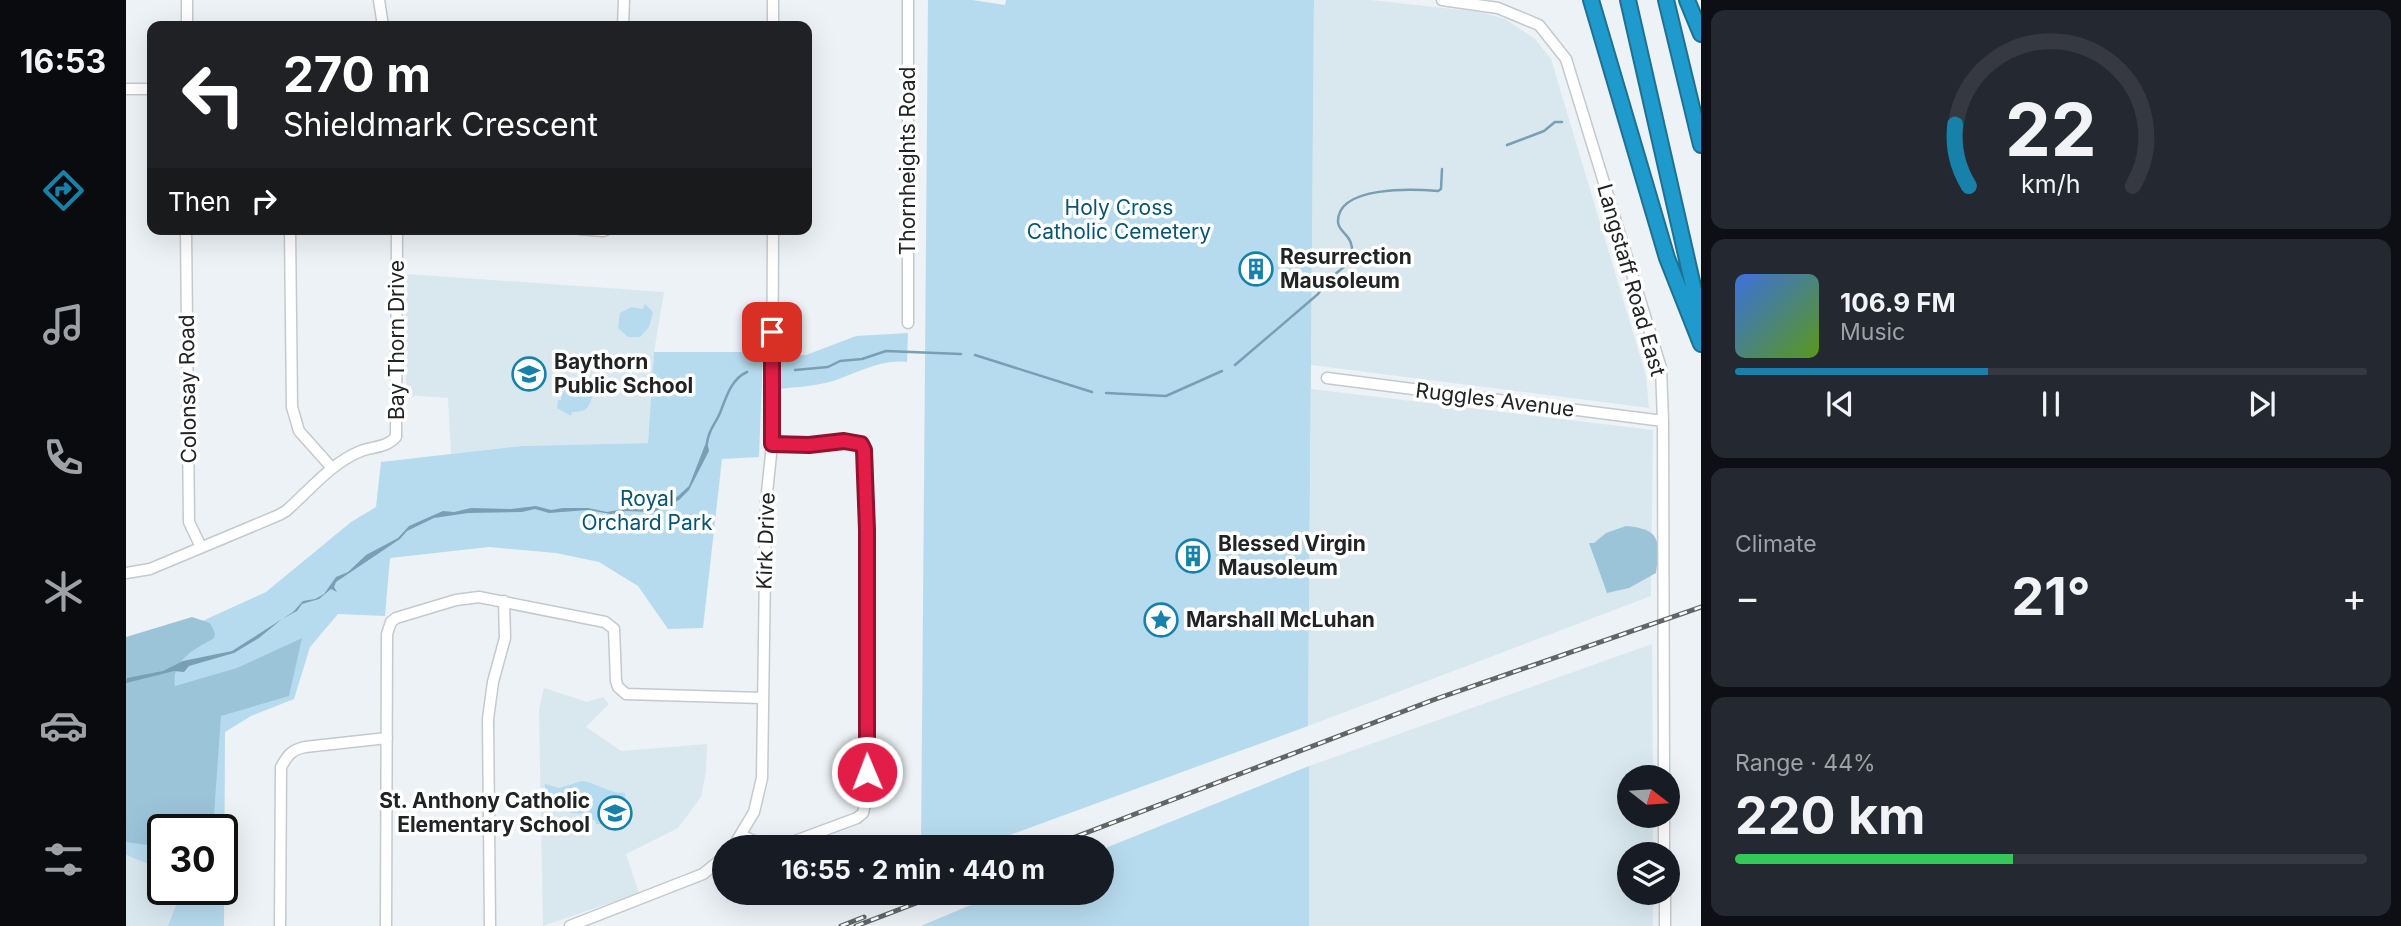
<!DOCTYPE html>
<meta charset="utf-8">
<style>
:root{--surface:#171b24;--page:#242831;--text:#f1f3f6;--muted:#9ea1a6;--line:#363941;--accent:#1781aa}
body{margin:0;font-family:Inter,sans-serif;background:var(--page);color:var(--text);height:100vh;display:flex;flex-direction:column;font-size:26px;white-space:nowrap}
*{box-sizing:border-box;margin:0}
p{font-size:23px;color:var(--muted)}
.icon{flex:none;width:38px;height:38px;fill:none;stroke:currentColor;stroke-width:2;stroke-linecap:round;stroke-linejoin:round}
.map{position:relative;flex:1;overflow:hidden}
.sheet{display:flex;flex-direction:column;gap:10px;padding:10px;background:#0d0f14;width:700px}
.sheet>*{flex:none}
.hud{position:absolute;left:21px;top:21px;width:665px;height:214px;border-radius:14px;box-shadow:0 7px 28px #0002;background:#202124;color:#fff;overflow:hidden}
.needle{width:46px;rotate:107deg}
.controls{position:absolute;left:1491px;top:765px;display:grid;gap:14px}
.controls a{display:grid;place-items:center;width:63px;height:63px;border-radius:50%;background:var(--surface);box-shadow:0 7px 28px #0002;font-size:35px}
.speed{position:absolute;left:21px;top:814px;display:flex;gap:14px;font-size:35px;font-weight:700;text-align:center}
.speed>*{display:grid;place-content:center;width:91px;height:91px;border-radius:50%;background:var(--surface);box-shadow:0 7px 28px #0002;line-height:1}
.speed .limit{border:4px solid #111;border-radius:10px;background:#fff;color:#111}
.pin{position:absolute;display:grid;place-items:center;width:60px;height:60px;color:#fff;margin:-30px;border-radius:14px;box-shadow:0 4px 10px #0006}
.me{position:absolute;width:77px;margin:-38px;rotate:359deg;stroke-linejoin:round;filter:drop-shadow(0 0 5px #0008)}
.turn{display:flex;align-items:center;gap:24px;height:147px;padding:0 21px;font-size:32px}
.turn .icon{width:91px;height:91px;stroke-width:2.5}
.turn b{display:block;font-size:49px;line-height:60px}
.then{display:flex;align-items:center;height:66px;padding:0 21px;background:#0003;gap:14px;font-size:26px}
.big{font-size:52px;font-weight:700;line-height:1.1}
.sheet .card{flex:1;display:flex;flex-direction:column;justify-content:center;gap:10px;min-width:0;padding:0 24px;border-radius:14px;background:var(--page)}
.sheet .dial{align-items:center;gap:0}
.dial svg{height:182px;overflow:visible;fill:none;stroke:var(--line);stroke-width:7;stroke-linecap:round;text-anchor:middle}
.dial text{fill:var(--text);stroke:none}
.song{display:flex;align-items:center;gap:21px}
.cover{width:84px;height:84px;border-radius:10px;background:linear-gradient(135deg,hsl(220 70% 55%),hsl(90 70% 35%))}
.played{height:7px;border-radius:4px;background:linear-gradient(90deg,var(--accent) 40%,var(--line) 40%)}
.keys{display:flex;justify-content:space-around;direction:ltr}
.heat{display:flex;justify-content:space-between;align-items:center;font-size:38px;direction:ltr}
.charge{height:10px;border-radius:5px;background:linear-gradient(90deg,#34c759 44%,var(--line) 0)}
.trip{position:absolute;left:586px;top:835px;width:402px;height:70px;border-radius:35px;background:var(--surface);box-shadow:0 7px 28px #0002;font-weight:700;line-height:70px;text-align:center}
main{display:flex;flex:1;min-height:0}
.tabs{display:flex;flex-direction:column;width:126px;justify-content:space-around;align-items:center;background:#090b0e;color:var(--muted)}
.tabs .icon{width:49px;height:49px}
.tabs .selected{color:var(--accent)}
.tabs b{font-size:32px;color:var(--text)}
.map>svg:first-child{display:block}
</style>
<main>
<nav class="tabs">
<b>16:53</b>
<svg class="icon selected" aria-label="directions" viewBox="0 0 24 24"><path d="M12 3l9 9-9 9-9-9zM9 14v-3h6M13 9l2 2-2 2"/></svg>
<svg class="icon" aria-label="music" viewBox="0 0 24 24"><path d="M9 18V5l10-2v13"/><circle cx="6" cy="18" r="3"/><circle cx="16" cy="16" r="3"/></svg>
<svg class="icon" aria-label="phone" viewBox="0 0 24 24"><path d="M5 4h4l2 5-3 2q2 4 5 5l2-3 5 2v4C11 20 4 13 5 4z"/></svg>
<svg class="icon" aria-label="climate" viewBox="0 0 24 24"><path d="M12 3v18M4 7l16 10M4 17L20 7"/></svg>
<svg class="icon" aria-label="car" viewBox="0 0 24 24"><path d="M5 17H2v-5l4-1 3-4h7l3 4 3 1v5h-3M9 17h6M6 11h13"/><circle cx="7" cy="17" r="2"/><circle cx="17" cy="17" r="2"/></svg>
<svg class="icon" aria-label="filters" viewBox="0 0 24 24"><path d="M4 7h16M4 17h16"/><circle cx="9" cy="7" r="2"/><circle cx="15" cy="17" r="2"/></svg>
</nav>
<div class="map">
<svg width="1575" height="926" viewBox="0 0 1575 926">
<rect width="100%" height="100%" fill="#ecf2f6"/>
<path fill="#d9e8ef" d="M1188 0H1244L1354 12 1379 19 1408 38 1425 59 1520 376 1523 408 1185 365Z
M280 274 538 292 528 352 522 443 395 446 325 454 322 398 280 395Z
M1185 389 1527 430 1525 596 1182 726Z
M1526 644 1527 777H1503V816H1527V854H1503V892L1527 893V926H1183V766Z
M418 688 461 702 477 697 483 704 460 727 495 751 581 744 580 771 575 797 552 828 500 854 513 893 417 926 413 710Z
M0 855 37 870V889H56L42 926H0Z"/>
<path fill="#b7dbee" d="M802 0H846L879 5 880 0H1188L1182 726 851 847H795Z
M519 304 527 312 523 327 514 337H502L492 328 494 313 505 307 517 309Z
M782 333 781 362C754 359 732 373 707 381 690 386 671 387 653 389L655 355H680L730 336Z
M528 352H637L633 457 596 459 577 628 542 629 512 586 473 562 430 553 363 547 264 558 259 616 212 614 184 647 168 699 125 716 99 732 98 926H42L56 889H96V830H37V870L0 855V641L70 624 140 592 225 522 250 507 255 462 395 446 522 443Z
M455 384 462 390 466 397C463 409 459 412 446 412L445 416 431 408 432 400H435C437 387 442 385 455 384Z
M1183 766V926H795L873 893 976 892 977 849Z
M456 781C471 783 482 793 499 793L498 814 503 825 470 824 469 820H460V814L444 813V806L419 804V784L433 788Z"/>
<path fill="#9cc4d9" d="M1500 526C1536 529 1534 542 1530 573L1503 588 1481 593 1463 543H1468L1480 533Z
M66 617 84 623 89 633 88 638C70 649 45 659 49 686L111 668 176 638 163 696 95 716 87 829 37 830V847L0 842V637Z"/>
<path fill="#789fb3" d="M581 440 583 451 563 490 553 500 528 512 500 511 485 514 462 510 423 513 409 509 396 512 342 513 308 518 281 531 274 539 210 582 208 587 211 592 205 589 193 599 176 604 171 611 156 619 133 638 108 653 63 666 58 672 48 671 0 683 1 678 37 671 57 661 106 651 167 612 177 601 189 599 198 594 210 577 222 572 240 555 272 538 283 526 317 511 328 512 345 508 385 509 410 506 425 510 437 508H462L481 512 503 508H534L552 496 563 486Z"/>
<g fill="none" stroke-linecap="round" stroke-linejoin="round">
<path stroke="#789fb3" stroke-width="2.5" d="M1381 145 1418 131 1429 122H1436
M849 355 966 392
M1109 365 1192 294 1200 282 1226 260C1229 232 1213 235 1212 222 1211 185 1289 189 1312 191L1315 189 1316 169
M669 370 702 367 714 361 736 359 760 351 835 354
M980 393 1040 396 1096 371
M581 443C583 428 589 425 594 413 600 398 605 379 621 372"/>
<defs>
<path id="minor" d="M253 0 257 26
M782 0V323
M1316 0 1372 8 1413 25 1440 59 1535 368 1537 421 1538 777
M61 26V0
M497 26 498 0
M647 26V0
M0 89H26
M60 229 63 522 75 547
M164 229 166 407 173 431 206 468
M453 229 477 231 482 229
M1201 378 1537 421
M0 573 24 569 153 515 160 511C184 490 205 463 235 451 248 446 260 448 270 437L271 229
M1538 816V854
M616 835C631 844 644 846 661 844L731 818 737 813 741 795V530L738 450 735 444 718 441 683 445H646
M607 847 628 812 636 778 640 502 646 445 647 229
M1539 892V926
M154 926 155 767C162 755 165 750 179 747L261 738
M260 926 261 634 265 622 270 618 330 600 353 597 479 622 488 629 490 681 492 687 500 694 636 698
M364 926 362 719 367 682 379 638 378 601
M444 926 577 874 598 857"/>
<path id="highway" d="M1465 0 1541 258 1575 344
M1502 0 1575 321
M1540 0 1575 145
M1561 0 1575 34"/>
</defs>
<use href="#minor" stroke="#c3cacd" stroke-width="13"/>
<use href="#highway" stroke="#1f7191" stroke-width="18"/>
<use href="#minor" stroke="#fff" stroke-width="10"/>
<use href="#highway" stroke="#1e9bcc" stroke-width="14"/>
<defs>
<path id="rail" d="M923 847 1307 700 1575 607
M715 926 738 917
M730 926 819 892"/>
</defs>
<use href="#rail" stroke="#616567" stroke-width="5"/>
<use href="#rail" stroke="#fff" stroke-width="2.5" stroke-dasharray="8" stroke-linecap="butt"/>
</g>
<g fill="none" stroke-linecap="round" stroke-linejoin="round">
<defs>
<path id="route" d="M646 332V444L683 445 718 441 735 444 738 450 741 530V772"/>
</defs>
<use href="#route" stroke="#92132f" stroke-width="18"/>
<use href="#route" stroke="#e11d48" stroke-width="12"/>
</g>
<defs>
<symbol id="building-ring" viewBox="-11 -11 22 22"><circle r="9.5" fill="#fff" stroke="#1781aa" stroke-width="1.5"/><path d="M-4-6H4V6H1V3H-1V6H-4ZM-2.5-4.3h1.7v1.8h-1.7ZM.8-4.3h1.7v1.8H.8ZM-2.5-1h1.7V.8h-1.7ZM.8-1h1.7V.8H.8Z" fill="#1781aa"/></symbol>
<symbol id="school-ring" viewBox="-11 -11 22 22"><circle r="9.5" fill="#fff" stroke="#1781aa" stroke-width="1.5"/><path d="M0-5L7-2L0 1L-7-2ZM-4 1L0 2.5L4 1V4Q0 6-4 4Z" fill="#1781aa"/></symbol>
<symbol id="sight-ring" viewBox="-11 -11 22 22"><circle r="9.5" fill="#fff" stroke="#1781aa" stroke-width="1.5"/><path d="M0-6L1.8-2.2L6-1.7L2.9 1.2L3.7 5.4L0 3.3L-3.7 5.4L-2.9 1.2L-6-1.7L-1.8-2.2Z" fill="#1781aa"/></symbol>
</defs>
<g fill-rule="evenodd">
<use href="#building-ring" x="1111" y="250" width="38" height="38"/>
<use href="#school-ring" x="384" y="355" width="38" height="38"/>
<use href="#building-ring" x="1048" y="537" width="38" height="38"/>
<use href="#sight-ring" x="1016" y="601" width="38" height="38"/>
<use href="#school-ring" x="470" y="794" width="38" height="38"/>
</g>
<g text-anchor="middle" stroke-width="7" stroke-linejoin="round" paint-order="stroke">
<g font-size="21" fill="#212324" stroke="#fff">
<text transform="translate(782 161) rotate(-90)" y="7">Thornheights Road</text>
<text transform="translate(1505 280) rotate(74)" y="7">Langstaff Road East</text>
<text transform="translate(271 340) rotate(-90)" y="7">Bay Thorn Drive</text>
<text transform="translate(62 389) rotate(-91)" y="7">Colonsay Road</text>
<text transform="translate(1369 400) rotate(7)" y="7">Ruggles Avenue</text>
<text transform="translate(640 541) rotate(-88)" y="7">Kirk Drive</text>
</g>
<g font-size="21" fill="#075572" stroke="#fff">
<text x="993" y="215">Holy Cross<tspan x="993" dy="24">Catholic Cemetery</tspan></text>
<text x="521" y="506">Royal<tspan x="521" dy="24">Orchard Park</tspan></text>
</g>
<g font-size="21" font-weight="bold" fill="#212324" stroke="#fff" text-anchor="start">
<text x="1154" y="264">Resurrection<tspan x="1154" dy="24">Mausoleum</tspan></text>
<text x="428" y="369">Baythorn<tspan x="428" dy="24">Public School</tspan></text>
<text x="1092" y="551">Blessed Virgin<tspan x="1092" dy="24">Mausoleum</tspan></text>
<text x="1060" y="627">Marshall McLuhan</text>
<text x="464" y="808" text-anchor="end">St. Anthony Catholic<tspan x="464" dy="24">Elementary School</tspan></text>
</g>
</g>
</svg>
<div class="controls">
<a><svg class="needle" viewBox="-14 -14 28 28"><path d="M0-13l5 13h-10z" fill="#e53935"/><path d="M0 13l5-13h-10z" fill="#9ea1a6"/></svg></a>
<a><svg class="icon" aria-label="layers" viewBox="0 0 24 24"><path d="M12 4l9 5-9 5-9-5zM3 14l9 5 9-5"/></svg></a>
</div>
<div class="speed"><div class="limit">30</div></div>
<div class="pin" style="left:646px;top:332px;background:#d93025"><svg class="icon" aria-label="arrive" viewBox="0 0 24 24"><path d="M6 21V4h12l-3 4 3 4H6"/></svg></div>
<svg class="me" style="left:741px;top:772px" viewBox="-20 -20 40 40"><circle r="17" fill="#e11d48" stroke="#fff" stroke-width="3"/><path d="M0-11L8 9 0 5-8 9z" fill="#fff"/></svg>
<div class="trip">16:55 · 2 min · 440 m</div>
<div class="hud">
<div class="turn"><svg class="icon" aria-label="left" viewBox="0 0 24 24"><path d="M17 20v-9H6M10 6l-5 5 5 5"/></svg><div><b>270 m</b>Shieldmark Crescent</div></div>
<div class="then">Then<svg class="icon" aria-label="right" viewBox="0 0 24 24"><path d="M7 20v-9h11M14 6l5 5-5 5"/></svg></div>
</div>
</div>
<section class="sheet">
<div class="card dial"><svg viewBox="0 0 100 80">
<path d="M14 69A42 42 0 1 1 86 69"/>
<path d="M14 69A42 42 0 0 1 8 42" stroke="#1781aa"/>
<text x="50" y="56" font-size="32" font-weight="700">22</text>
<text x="50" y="72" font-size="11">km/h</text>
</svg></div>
<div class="card">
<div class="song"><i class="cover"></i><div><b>106.9 FM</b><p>Music</p></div></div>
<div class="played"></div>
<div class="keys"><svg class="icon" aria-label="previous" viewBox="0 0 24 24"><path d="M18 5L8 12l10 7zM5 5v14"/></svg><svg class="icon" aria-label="pause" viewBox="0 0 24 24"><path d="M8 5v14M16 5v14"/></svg><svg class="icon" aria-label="next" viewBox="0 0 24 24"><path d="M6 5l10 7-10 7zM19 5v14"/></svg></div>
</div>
<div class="card"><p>Climate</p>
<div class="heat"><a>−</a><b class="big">21°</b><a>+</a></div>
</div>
<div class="card"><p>Range · 44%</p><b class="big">220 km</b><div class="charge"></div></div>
</section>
</main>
